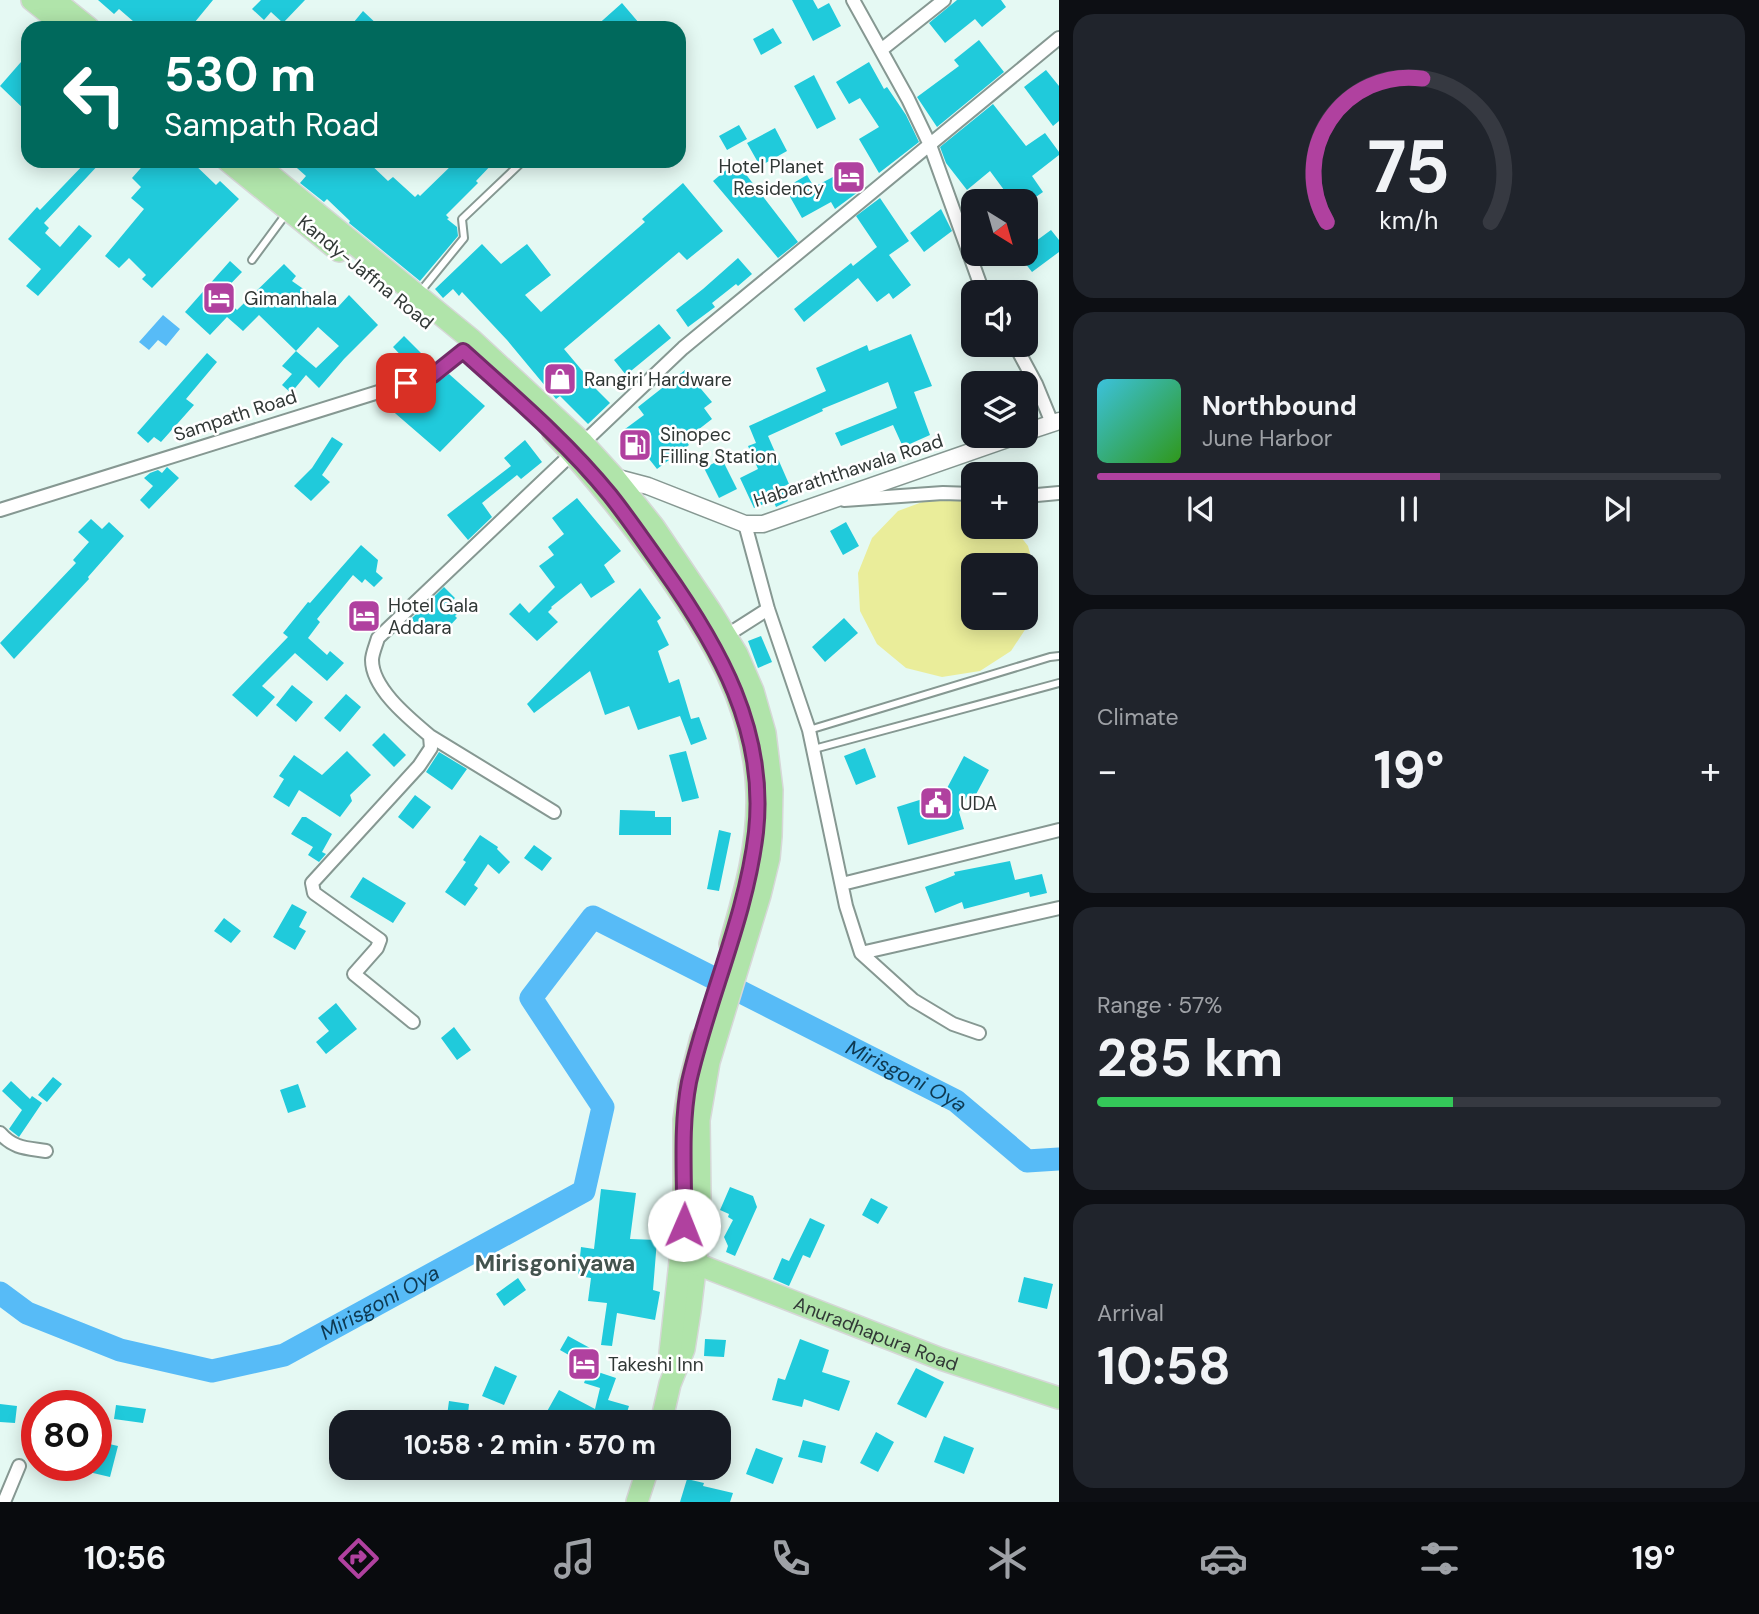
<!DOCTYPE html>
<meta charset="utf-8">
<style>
:root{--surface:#171b24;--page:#20242c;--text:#f1f3f6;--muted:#9ea1a6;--line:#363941;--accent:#b0419f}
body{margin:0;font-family:"DM Sans",sans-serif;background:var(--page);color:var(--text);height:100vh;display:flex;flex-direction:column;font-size:26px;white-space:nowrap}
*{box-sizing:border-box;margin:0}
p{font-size:23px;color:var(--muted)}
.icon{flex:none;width:38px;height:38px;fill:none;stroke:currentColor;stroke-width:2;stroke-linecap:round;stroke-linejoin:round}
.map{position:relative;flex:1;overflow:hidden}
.drawer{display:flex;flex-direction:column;gap:14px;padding:14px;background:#0d0f14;width:700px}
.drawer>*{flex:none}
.guide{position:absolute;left:21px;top:21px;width:665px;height:147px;border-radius:21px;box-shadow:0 4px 18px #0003;background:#00695c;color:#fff;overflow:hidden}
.needle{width:46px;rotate:143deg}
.buttons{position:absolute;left:961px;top:189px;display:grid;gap:14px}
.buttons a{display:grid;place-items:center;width:77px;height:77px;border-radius:14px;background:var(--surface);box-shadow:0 4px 18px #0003;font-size:35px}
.speed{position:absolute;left:21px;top:1390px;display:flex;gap:14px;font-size:35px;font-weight:700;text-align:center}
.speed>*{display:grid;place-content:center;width:91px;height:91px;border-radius:50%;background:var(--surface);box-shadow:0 4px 18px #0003;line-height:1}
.speed .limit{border:10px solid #d22;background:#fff;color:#111}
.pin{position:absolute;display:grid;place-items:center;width:60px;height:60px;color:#fff;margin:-30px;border-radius:14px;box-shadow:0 4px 10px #0006}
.me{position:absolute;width:77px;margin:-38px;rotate:1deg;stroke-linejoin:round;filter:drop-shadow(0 0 5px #0008)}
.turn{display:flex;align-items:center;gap:24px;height:147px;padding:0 28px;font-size:32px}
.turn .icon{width:91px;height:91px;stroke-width:2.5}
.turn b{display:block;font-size:49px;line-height:60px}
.big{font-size:52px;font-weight:700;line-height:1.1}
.drawer .widget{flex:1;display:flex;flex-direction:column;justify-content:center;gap:10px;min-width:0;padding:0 24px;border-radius:21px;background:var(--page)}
.drawer .dial{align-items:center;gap:0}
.dial svg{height:182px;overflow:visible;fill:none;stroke:var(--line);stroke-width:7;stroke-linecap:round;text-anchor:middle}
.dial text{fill:var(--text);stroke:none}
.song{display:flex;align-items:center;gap:21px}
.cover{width:84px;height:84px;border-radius:10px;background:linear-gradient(135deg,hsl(190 70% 55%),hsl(110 70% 35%))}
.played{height:7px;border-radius:4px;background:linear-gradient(90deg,var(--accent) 55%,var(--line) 55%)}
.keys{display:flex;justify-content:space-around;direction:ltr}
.heat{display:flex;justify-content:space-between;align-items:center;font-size:38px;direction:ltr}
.charge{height:10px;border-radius:5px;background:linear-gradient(90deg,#34c759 57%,var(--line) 0)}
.trip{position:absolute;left:329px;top:1410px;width:402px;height:70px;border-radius:21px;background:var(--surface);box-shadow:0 4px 18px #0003;font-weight:700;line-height:70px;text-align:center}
.dock{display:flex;height:112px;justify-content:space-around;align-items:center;background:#090b0e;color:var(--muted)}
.dock .icon{width:49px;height:49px}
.dock .current{color:var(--accent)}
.dock b{font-size:32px;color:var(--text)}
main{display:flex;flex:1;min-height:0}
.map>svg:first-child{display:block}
</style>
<main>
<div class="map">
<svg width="1059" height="1502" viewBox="0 0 1059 1502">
<rect width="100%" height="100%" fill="#e5f9f3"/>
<path fill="#eaed9a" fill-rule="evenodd" d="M933 498 973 501V527H1013L1028 546 1038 582 1032 619 1011 651 980 671 942 677 906 668 877 644 860 611 858 573 872 538 898 511ZM973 565H1026V618H973Z"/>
<path fill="#57bbf7" d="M163 315 180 329 166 346 158 340 149 350 139 342Z"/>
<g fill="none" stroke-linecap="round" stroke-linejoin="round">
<path stroke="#57bbf7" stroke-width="23" id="s1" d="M0 1293 27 1313 120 1350 212 1371 284 1355 584 1191 603 1107 531 998 593 917 956 1101 1027 1161 1059 1159"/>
</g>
<path fill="#20cadb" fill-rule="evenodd" d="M98 0H213L190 28H141L119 9 114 14Z
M261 0H305L283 23 271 12 264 20 252 9Z
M792 0H813L818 9 829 3 841 26 813 41Z
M957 0H1001L1006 7 982 27 975 19 945 43 929 23Z
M622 3 639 23 633 28H594Z
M363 11 381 28H349Z
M773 28 782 43 761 55 753 39Z
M979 40 1004 72 937 127 917 97 959 66 954 60Z
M28 54V113L0 86Z
M869 62 884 89 887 87 906 115 919 142 879 173 859 139 879 127 860 98 849 104 836 82Z
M1046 70 1059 86V121L1053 126 1024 87Z
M814 75 836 119 817 129 794 86Z
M993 104 1026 146 1045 133 1059 152V155L1032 176 1043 192 1030 201H996L1007 194 990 171 967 190 946 163 940 147Z
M739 125 747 139 727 150 719 136Z
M775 128 787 151 760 166 747 143Z
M87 161H102L44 223 49 228 45 233 60 247 79 225 92 236 38 296 26 286 41 269 8 239 37 207 40 210Z
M147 161H191L216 185 220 181 239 199 152 288 142 279 146 275 129 258 119 268 105 256 144 209 131 198 141 187 132 178Z
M289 161H367L388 181 393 177 415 197 418 194 420 196 456 161H495L476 181 478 183 446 215 449 218 447 219 457 227 458 236 420 281 349 223 350 221 327 199 324 202 300 183 306 176Z
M731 166 736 172 741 168 798 242 778 258 713 181Z
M846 170 858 192 835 209 831 202 802 218 785 188 807 175 814 187Z
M683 183 723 231 687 260 679 252 564 349 585 374 583 376 610 403 588 424 560 396 556 399 507 340 462 292 459 296 453 289 443 298 435 289 482 244 501 264 527 244 551 275 525 295 541 312 645 222 642 219Z
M880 198 909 241 889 255 911 285 893 299 889 293 877 302 858 278 804 322 794 309 851 263 853 266 877 247 856 216Z
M941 209 952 231 924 252 910 233Z
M1026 228 1036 241 1051 230 1059 240V252L1032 272 1018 254H1026Z
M738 258 752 274 738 286 736 284 712 303 715 307 688 327 676 310 703 289Z
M230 261 242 272 220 295 237 310 284 264 296 276 292 281 325 304 329 300 338 307 349 295 378 325 344 359 319 388 306 375 291 393 282 385 292 374 282 366 296 351 259 315 243 331 227 317 210 335 185 312ZM318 327 339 346 316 368 296 351Z
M659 324 671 338 626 375 614 360Z
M911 334 932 386 914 392 930 435 903 447 893 425 841 446 835 433 897 408 888 382 822 409 823 411 768 436 789 484 782 487 788 501 776 507 773 500 754 508 740 478 758 469 748 446 756 443 749 426 826 391 816 368 867 345 869 351Z
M404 336 421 353 409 364 393 347Z
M207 353 217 362 186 399 194 405 161 442 154 437 148 443 137 433Z
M685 370 712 402 704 408 712 419 685 440 689 445 657 469 642 450 638 453 621 432 644 415 638 407Z
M449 374 485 406 440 452 381 401 436 383Z
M332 437 343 444 322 475 330 482 311 501 294 486 312 468Z
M525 440 542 462 521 479 517 475 482 503 492 517 468 540 447 515 511 466 504 458Z
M722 459 737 489 719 498 704 468Z
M167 467 179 478 149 509 140 500 153 486 144 478 150 473 158 470 162 473Z
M577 498 621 551 604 565 615 582 591 598 581 583 551 607 552 608 548 612 558 622 537 641 509 614 520 603 529 613 555 587 539 566 554 555 548 547 564 534 552 518Z
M91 519 102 529 109 522 124 536 88 577 89 579 14 659 0 643 76 563 73 560 89 542 78 532Z
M846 522 859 546 843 555 830 531Z
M361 545 378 560 376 572 383 578 374 587 365 579 362 583 353 575 317 619 320 622 308 638 327 655 330 651 344 663 327 681 295 653 262 686 275 697 257 717 232 695 288 637 283 633 308 602 310 603Z
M444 587 455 598 450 603 459 612 455 616 457 618 446 630 440 624 429 636 411 619Z
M640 588 661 618 657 621 669 645 658 651 669 683 679 679 691 719 699 717 707 739 691 745 680 716 638 730 629 706 605 715 590 671 534 713 527 704Z
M844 618 858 633 825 662 812 647Z
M761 636 772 662 758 668 748 641Z
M292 685 313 702 296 722 276 705Z
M346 694 361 707 340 732 324 718Z
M384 733 406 755 394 767 372 745Z
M865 748 876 777 856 785 844 756Z
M347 751 371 775 350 795 352 801 340 817 299 790 289 807 273 797 284 779 279 776 294 755 322 775Z
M686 751 699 798 682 802 669 755Z
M439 752 467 769 452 790 426 772Z
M964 756 989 770 973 800 967 796 959 812 964 829 908 845 897 807 945 792Z
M415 795 431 807 413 829 398 817Z
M620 810 655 811V817H671V835H619Z
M302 817H306L332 834 322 852 326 854 319 862 308 855 313 847 291 834Z
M719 830 731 833 719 891 707 889Z
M480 835 498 847 497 849 510 862 499 874 488 864 474 885 478 888 465 906 445 892 466 862 463 860Z
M534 845 552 858 542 871 524 858Z
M1010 861 1015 880 1042 874 1047 893 1030 897 1029 892 964 909 962 902 935 913 925 887 955 875 954 872Z
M363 877 406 903 393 923 350 897Z
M292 904 307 912 299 927 306 931 295 950 273 937Z
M224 918 241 931 231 943 214 931Z
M336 1003 357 1029 326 1054 316 1042 329 1031 318 1018Z
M454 1027 471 1050 457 1060 441 1038Z
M53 1077 62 1084 47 1102 38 1095Z
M11 1081 30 1099 32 1096 42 1103 19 1137 9 1129 22 1110 2 1091Z
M298 1084 306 1107 288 1113 280 1090Z
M730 1187 753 1196 757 1207 735 1256 726 1252 728 1246 724 1237 733 1220 728 1217 729 1214 720 1210Z
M601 1189 636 1193 630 1239 657 1240 653 1290 660 1292 655 1320 617 1313 612 1346 601 1345 607 1303 588 1301 591 1278 578 1276 581 1247 594 1249Z
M871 1198 888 1207 878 1224 862 1215Z
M810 1218 825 1225 810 1258 803 1255 789 1286 773 1279 782 1258 789 1261Z
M1024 1277 1053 1284 1047 1309 1018 1302Z
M518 1278 526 1290 504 1306 496 1294Z
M568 1336 590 1348 581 1362 560 1350Z
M705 1339 726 1340 724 1357 704 1356Z
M800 1339 829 1350 822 1372 850 1381 839 1411 804 1399 802 1407 772 1400 778 1378 785 1380Z
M495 1366 517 1376 504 1405 482 1396Z
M916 1368 944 1382 926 1418 897 1404Z
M589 1369 616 1378 608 1400 629 1406 624 1422 581 1412 576 1423H560L545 1415 559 1390 595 1409 600 1388 584 1383Z
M449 1401 469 1404 467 1423H446Z
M0 1404 17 1406 15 1423 0 1422Z
M116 1405 146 1409 143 1423 114 1419Z
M876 1432 894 1442 878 1472 860 1463Z
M944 1436 974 1448 964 1474 934 1462Z
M803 1440 826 1446 822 1463 798 1457Z
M96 1441 118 1446 110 1477 76 1469 77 1465H96Z
M756 1448 783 1458 773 1484 746 1474Z
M687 1479 704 1483 703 1486 733 1493 730 1502H680Z"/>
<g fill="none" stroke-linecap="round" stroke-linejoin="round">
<defs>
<path id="service" d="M252 260 286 214
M420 292 464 238 462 219 523 161
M809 730 1050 657 1059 656
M814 749 1059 683"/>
<path id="minor" d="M853 0 908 99 930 145 983 292
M881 50 944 0
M1015 345 1036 384 1052 423
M1026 496 1059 493
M844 500 943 493 973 494
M0 510 433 375 463 351 472 340
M745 524 768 609 809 730 846 906 861 953 913 1000 953 1024 979 1033
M721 639 768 609
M430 736 554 812
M842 884 1059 830
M861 953 1059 908
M413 1022 354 974 377 948 380 940 314 893 312 883 419 766 431 748 430 736C410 719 372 689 372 660 372 654 376 645 378 638L683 348 1059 38
M0 1133C14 1149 27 1148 46 1151
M4 1502 19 1466"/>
<path id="tertiary" d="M1026 432 1059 421
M614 477 648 486 745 524H763L1016 436"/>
<g id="trunk">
<path d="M32 0 62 24"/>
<path d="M54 0 89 28"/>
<path d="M228 161 339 251"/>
<path d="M253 161 472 340 583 443 614 477 654 527 710 610 737 654 753 691 765 733 772 790 771 836 769 858 760 895 709 1062 699 1120 700 1196 696 1262 690 1311 684 1349 670 1384 661 1423"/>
<path d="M553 433C593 474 627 518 661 565 710 634 754 705 757 792 759 844 744 895 730 944"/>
<path id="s2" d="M684 1259 941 1359 1059 1398"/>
<path d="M670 1353 684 1225V1120L689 1085 701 1038"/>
<path d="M637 1502 648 1468"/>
</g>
</defs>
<use href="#service" stroke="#869892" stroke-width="10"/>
<use href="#minor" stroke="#869892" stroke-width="16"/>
<use href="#tertiary" stroke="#869892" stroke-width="19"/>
<use href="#trunk" stroke="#d6d7d7" stroke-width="24"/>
<use href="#service" stroke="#fff" stroke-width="6"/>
<use href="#minor" stroke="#fff" stroke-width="12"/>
<use href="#tertiary" stroke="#fff" stroke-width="16"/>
<use href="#trunk" stroke="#b0e4aa" stroke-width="21"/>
</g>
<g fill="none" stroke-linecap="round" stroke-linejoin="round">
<defs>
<path id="route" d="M406 383 433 375 463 351C514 397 567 442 610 495 629 519 646 544 663 568 719 647 767 731 756 832 746 918 708 998 689 1082 680 1129 685 1178 684 1225"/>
</defs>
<use href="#route" stroke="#722a67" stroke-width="18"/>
<use href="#route" stroke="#b0419f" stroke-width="12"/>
</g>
<defs>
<symbol id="hotel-square" viewBox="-11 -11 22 22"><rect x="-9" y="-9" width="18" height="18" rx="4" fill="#b0419f" stroke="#fff"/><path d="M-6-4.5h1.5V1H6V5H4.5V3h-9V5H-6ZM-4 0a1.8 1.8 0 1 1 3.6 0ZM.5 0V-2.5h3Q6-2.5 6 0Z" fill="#fff"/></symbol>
<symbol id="shop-square" viewBox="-11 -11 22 22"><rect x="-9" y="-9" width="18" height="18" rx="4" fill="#b0419f" stroke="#fff"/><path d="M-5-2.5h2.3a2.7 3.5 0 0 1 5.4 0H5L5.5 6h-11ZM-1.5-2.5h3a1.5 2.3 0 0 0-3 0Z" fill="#fff"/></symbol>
<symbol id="fuel-square" viewBox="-11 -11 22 22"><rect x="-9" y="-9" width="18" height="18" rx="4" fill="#b0419f" stroke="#fff"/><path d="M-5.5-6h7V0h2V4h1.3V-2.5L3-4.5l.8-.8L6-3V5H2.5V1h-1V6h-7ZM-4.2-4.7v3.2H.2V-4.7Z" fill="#fff"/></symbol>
<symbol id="civic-square" viewBox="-11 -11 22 22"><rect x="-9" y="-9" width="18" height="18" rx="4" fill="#b0419f" stroke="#fff"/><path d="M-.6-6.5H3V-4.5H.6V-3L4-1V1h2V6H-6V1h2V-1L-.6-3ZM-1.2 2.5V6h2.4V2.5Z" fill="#fff"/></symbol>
</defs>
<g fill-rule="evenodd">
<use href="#hotel-square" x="830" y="158" width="38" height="38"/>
<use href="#hotel-square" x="200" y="279" width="38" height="38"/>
<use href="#shop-square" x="541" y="360" width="38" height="38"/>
<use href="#fuel-square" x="616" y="426" width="38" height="38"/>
<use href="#hotel-square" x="345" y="597" width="38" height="38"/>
<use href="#civic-square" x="917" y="784" width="38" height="38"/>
<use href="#hotel-square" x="565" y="1345" width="38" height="38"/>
</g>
<g text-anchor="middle" stroke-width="5" stroke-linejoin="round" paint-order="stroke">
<g font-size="19" fill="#313836" stroke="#fff" text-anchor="start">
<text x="824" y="173" text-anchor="end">Hotel Planet<tspan x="824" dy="22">Residency</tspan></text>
<text x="244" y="305">Gimanhala</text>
<text x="584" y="386">Rangiri Hardware</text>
<text x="660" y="441">Sinopec<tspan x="660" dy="22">Filling Station</tspan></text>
<text x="388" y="612">Hotel Gala<tspan x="388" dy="22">Addara</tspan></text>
<text x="960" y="810">UDA</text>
<text x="608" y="1371">Takeshi Inn</text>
</g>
<g font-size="19" fill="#313836" stroke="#fff">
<text transform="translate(366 272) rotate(39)" y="7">Kandy-Jaffna Road</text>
<text transform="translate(235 415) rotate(-18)" y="7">Sampath Road</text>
<text transform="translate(848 470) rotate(-18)" y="7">Habaraththawala Road</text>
<text dy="7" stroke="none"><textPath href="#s2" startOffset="206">Anuradhapura Road</textPath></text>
</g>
<g font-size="21" font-style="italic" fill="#0e3951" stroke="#fff">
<text dy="7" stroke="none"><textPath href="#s1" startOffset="1314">Mirisgoni Oya</textPath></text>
<text dy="7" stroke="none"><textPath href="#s1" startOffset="411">Mirisgoni Oya</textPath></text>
</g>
<g font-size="23" font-weight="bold" fill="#43534e" stroke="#fff">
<text x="555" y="1271">Mirisgoniyawa</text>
</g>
</g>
</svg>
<div class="buttons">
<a><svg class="needle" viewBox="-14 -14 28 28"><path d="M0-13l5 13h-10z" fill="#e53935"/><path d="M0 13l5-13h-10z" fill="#9ea1a6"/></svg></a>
<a><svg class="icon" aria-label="sound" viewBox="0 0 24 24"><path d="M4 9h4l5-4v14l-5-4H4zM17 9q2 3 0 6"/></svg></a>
<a><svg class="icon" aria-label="layers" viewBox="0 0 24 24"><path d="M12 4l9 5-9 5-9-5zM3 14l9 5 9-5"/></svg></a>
<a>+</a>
<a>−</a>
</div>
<div class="speed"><div class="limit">80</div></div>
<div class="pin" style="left:406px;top:383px;background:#d93025"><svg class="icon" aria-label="arrive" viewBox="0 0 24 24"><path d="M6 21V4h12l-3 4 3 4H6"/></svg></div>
<svg class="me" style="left:684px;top:1225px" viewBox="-20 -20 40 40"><circle r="19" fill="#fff"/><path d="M0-13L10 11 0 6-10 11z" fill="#b0419f"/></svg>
<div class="trip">10:58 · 2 min · 570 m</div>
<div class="guide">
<div class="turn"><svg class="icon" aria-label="left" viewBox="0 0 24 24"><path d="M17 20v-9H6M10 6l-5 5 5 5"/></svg><div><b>530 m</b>Sampath Road</div></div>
</div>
</div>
<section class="drawer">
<div class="widget dial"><svg viewBox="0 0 100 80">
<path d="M14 69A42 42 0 1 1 86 69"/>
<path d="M14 69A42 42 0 0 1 56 6" stroke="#b0419f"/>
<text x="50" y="56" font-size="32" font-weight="700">75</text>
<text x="50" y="72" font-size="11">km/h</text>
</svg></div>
<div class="widget">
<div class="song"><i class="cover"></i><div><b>Northbound</b><p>June Harbor</p></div></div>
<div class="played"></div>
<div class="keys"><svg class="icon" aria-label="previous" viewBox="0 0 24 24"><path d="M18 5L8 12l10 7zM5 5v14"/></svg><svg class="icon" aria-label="pause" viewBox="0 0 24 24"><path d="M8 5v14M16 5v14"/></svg><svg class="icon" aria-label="next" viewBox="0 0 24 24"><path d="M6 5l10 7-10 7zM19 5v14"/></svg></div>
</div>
<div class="widget"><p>Climate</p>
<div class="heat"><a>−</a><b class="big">19°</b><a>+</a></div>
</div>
<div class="widget"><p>Range · 57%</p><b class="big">285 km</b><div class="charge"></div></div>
<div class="widget"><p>Arrival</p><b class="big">10:58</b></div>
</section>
</main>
<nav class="dock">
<b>10:56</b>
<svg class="icon current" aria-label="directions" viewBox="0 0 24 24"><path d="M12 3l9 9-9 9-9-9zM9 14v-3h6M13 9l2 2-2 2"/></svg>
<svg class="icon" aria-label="music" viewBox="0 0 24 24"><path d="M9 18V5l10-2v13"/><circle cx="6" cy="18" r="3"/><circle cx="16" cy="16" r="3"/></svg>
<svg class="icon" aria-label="phone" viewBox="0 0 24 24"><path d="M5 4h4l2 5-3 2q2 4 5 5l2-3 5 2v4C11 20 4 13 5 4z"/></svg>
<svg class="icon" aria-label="climate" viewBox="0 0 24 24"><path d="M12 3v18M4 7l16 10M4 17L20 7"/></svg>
<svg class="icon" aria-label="car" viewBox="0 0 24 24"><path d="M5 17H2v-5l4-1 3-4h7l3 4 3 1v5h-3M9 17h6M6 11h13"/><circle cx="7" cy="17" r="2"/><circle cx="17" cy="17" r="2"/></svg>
<svg class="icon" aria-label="filters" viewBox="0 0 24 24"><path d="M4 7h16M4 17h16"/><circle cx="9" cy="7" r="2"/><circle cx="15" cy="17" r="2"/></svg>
<b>19°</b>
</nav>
